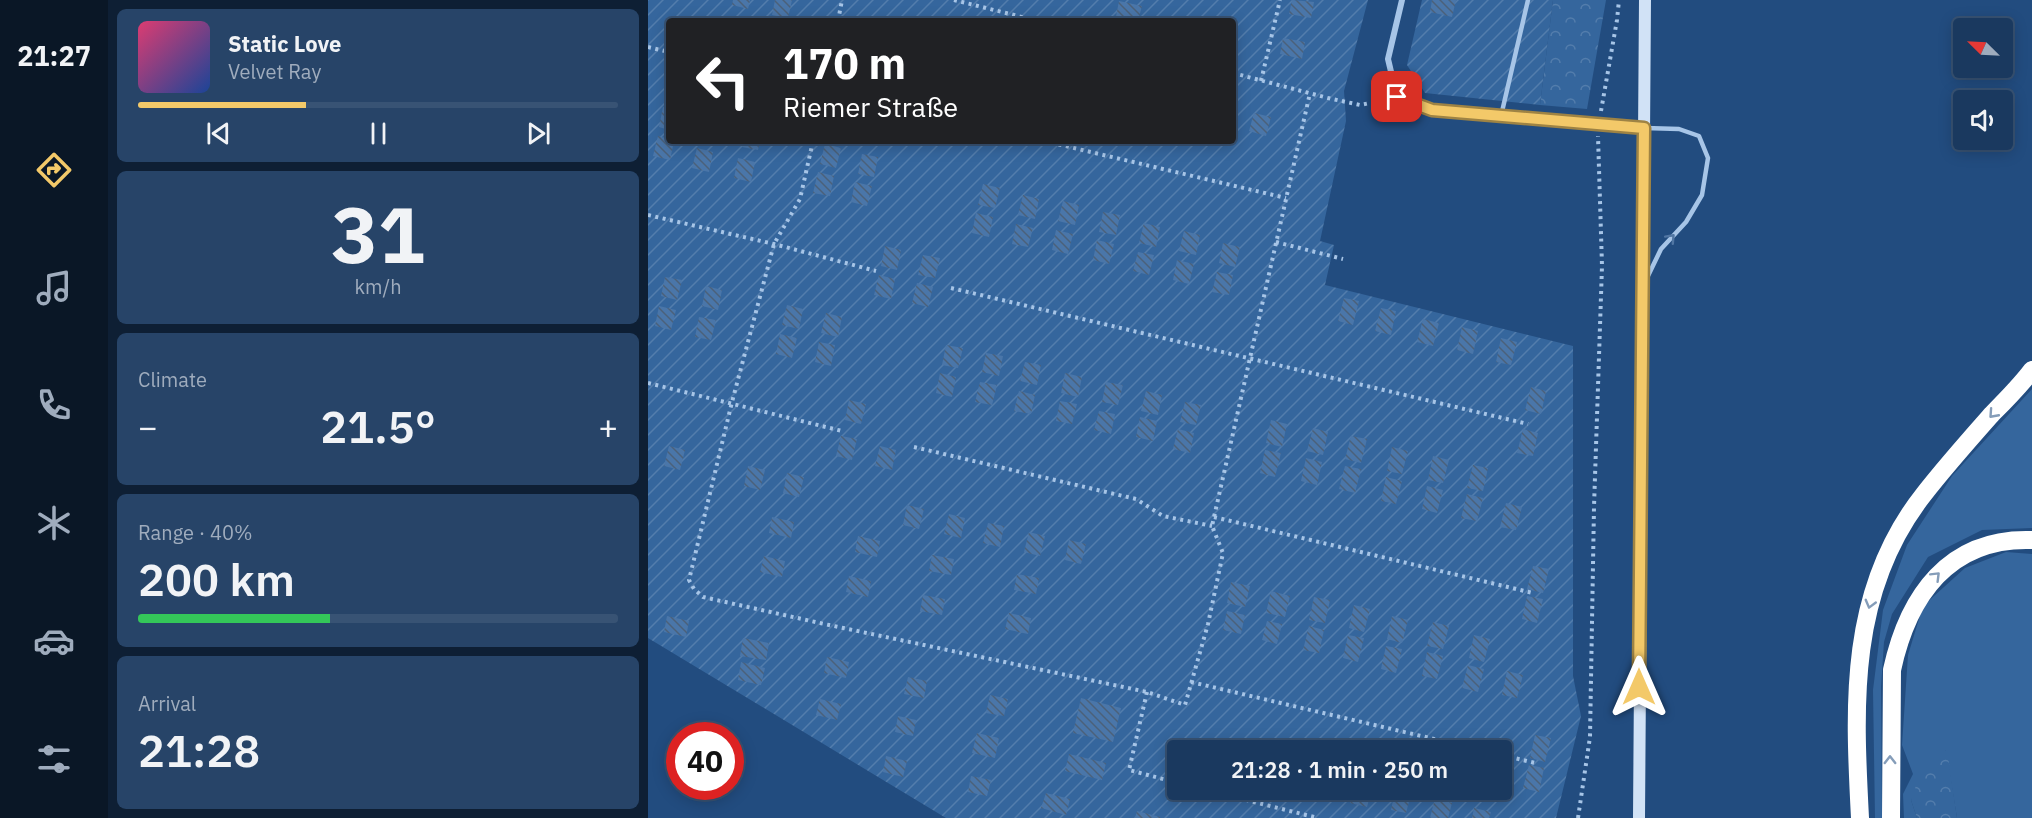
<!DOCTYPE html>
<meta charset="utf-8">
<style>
:root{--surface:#1a395f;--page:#274468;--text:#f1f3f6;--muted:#9facbd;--line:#385374;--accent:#f3c969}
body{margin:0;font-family:"IBM Plex Sans",sans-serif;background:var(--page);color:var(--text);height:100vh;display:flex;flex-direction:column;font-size:22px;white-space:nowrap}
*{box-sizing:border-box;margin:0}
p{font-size:20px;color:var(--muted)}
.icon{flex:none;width:33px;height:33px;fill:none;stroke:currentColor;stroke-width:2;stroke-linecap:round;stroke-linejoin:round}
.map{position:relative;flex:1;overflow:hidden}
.details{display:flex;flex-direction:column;gap:9px;padding:9px;background:#0e1f34;width:540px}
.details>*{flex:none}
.guide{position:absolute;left:18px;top:18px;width:570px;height:126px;border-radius:6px;box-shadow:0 3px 15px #0003,0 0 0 2px var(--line);background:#202124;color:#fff;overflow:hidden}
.needle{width:39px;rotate:294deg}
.buttons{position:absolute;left:1305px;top:18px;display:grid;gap:12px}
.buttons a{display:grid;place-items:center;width:60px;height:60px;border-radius:6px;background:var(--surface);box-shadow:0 3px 15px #0003,0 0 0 2px var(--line);font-size:30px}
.speed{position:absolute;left:18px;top:722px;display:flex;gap:12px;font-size:30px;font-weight:700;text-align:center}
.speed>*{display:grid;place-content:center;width:78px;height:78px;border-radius:50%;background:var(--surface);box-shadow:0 3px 15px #0003,0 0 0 2px var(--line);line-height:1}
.speed .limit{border:9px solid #d22;background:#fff;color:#111}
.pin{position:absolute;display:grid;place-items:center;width:51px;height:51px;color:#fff;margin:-26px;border-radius:12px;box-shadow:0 3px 9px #0006}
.me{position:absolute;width:66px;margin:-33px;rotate:0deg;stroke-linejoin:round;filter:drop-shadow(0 0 4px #0008)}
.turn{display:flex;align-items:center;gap:21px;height:126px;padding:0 18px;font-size:27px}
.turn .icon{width:78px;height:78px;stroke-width:2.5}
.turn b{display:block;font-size:42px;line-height:51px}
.big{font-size:45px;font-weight:600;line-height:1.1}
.details .tile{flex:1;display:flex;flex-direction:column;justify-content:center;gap:9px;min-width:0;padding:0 21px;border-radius:9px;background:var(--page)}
.details .dial{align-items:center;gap:0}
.dial b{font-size:78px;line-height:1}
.song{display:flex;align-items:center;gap:18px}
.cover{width:72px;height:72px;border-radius:9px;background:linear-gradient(135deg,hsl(340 70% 55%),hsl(220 70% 35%))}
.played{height:6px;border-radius:3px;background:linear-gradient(90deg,var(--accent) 35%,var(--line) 35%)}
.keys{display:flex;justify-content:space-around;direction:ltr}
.heat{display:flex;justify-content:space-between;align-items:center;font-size:33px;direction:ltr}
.charge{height:9px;border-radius:4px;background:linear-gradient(90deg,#34c759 40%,var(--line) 0)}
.trip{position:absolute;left:519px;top:740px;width:345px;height:60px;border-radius:6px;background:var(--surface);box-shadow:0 3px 15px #0003,0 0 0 2px var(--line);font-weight:600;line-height:60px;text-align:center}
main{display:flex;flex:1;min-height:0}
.menu{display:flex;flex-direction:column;width:108px;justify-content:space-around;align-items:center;background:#0a1726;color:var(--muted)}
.menu .icon{width:42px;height:42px}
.menu .active{color:var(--accent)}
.menu b{font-size:27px;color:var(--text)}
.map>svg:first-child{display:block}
</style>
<main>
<nav class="menu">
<b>21:27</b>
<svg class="icon active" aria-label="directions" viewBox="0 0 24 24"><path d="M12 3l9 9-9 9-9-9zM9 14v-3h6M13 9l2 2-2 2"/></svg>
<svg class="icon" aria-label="music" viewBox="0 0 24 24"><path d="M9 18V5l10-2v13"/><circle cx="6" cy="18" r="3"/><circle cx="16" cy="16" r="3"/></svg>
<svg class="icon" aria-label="phone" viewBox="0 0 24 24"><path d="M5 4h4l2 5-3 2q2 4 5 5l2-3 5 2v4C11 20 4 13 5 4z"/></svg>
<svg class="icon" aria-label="climate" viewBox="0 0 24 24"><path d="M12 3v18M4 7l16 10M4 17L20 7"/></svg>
<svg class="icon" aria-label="car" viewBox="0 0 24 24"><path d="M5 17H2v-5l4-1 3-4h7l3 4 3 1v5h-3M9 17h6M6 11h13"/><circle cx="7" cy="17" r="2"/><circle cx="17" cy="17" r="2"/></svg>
<svg class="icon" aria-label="filters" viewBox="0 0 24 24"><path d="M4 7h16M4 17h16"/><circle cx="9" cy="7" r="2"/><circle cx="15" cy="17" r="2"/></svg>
</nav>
<section class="details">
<div class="tile">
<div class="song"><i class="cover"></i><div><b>Static Love</b><p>Velvet Ray</p></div></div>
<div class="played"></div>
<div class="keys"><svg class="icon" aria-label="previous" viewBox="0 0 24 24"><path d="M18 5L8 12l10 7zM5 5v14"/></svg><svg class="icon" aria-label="pause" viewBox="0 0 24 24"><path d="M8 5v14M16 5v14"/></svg><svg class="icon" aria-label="next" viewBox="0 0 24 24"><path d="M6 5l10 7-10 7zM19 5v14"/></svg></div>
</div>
<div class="tile dial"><b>31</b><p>km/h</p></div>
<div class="tile"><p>Climate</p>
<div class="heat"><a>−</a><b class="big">21.5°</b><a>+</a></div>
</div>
<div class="tile"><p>Range · 40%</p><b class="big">200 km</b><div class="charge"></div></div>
<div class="tile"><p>Arrival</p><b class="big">21:28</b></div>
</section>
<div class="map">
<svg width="1384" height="818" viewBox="0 0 1384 818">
<defs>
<pattern id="forest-crowns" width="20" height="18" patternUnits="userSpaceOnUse" patternTransform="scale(1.5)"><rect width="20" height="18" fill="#35669d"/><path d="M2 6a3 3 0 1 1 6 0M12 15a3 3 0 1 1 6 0" fill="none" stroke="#537dac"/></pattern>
<pattern id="garden-furrows" width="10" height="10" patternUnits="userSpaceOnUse" patternTransform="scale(1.5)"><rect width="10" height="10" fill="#35669d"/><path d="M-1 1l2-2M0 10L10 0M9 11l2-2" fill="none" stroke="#537dac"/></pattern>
<pattern id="building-back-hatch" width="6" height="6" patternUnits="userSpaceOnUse" patternTransform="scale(1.5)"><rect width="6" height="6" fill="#4a76a9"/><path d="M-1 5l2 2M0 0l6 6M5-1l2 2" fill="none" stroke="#4b617a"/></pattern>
</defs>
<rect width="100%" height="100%" fill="#224c7f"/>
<path fill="#35669d" d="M1384 389V528L1334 530 1280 557 1244 614 1236 642 1233 687 1234 818H1227L1225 690 1235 610 1259 545 1304 476Z
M1358 552 1384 554V818H1309L1298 750 1263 800 1269 818H1256L1255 794 1265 774 1254 745 1260 655 1275 606 1317 568Z"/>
<path fill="url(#forest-crowns)" d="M905 0H958L939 109 892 105Z
M1299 750 1309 818H1269L1263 800 1279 754Z"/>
<path fill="url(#garden-furrows)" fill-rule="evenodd" d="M0 0H720L696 91 698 121 672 241 686 245 677 285 925 346V676L933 716 908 818H298L0 638ZM21 21H585V141H21ZM530 750H854V789H530Z
M774 0H905L892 105 777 93 759 65Z"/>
<path fill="url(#building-back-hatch)" d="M85 0H102L100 9 84 5Z
M127 0H144L140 18 124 15Z
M644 0 666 2 663 18 641 14Z
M784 0H808L804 17 782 12Z
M471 1 494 6 490 21 468 17Z
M635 38 657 42 654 59 632 54Z
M15 107 21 109V130L11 127Z
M606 113 623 117 618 136 601 131Z
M10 136 21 139V141H26L22 160 5 156Z
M95 141H112L110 150 94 147Z
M177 144 193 148 188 168 172 164Z
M49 148 65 152 61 172 44 168Z
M214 154 230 157 226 177 210 174Z
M90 158 107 162 103 182 86 178Z
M170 172 186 176 182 196 165 193Z
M207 182 224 186 219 206 203 202Z
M335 184 352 188 347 208 330 205Z
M375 195 391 199 387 219 370 215Z
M415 201 431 205 427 225 410 221Z
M455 212 472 215 468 235 451 232Z
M328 213 345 217 341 237 324 233Z
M496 223 512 227 508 247 491 243Z
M368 224 385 228 380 247 364 244Z
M408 230 425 234 420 254 404 250Z
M536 231 552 235 548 255 531 251Z
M449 240 466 244 461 264 445 260Z
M575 243 592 247 587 267 571 263Z
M237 246 253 250 249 270 233 266Z
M490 252 506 255 501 275 485 271Z
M275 255 292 258 287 278 270 275Z
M529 260 546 264 541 284 525 280Z
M569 272 585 275 581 295 564 292Z
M231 275 247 279 243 299 226 295Z
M17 277 34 280 29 300 13 296Z
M269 283 285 287 280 307 264 303Z
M58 286 74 290 70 310 54 306Z
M696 298 711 301 705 325 690 321Z
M139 305 155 309 151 329 134 325Z
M11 306 28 310 23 330 7 326Z
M733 308 748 311 743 335 727 331Z
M178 313 194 317 190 337 173 333Z
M51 317 68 320 63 340 47 337Z
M775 319 791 323 785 346 769 342Z
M814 327 830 331 825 354 809 350Z
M132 334 149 338 144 358 128 354Z
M853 338 869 342 863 365 848 362Z
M171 342 187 345 183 366 167 362Z
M298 345 315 348 310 368 294 365Z
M338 353 355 356 351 376 334 372Z
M377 362 393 365 389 385 372 381Z
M292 373 308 377 304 397 288 393Z
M417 373 434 377 430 397 413 393Z
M332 382 349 385 344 405 327 402Z
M458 382 475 385 470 405 454 402Z
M883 387 898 391 893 414 877 410Z
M371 391 387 395 383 414 366 411Z
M498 391 514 395 510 415 493 411Z
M201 400 218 404 213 424 197 420Z
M412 401 429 404 424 424 408 421Z
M537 402 553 405 548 425 532 422Z
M451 411 467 414 463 434 446 430Z
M492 417 509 421 505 441 488 437Z
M623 420 639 424 634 447 618 443Z
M665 428 680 432 675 455 659 451Z
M530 429 546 433 542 453 525 449Z
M875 429 890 433 885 456 869 453Z
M193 436 209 439 204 460 188 456Z
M703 436 719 439 713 463 697 459Z
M21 446 37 450 32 470 16 466Z
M232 446 248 450 244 470 227 466Z
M744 447 760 451 754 474 739 471Z
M617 450 633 453 627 477 612 473Z
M785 456 801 460 795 483 780 480Z
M658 458 674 462 669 485 653 481Z
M825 465 840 468 835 491 819 488Z
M100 466 117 470 112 490 96 486Z
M697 466 713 469 707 493 691 489Z
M139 473 156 477 151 497 135 493Z
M738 477 754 481 748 504 733 501Z
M779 486 795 490 789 513 774 509Z
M819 494 835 498 829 521 813 518Z
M858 503 874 507 868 530 852 527Z
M259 505 276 509 271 529 255 525Z
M301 514 317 518 313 538 296 534Z
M124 517 146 522 143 538 121 533Z
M340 523 356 526 352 547 335 543Z
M381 532 397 536 392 556 376 552Z
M210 536 232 541 229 557 207 552Z
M421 540 438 544 433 564 417 560Z
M284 555 306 559 303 575 281 571Z
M116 556 137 561 134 577 112 572Z
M885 566 901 569 895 593 879 589Z
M369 574 391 578 388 594 366 590Z
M201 576 223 581 220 597 198 592Z
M583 582 602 586 597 607 579 603Z
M623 591 642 596 637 617 618 613Z
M275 595 297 599 294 615 272 611Z
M879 596 895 599 889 623 874 619Z
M666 597 682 600 677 623 661 620Z
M706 605 722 609 716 632 701 628Z
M579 611 597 615 593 634 575 630Z
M361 613 383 618 380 634 357 629Z
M19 616 41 621 38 637 16 632Z
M744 616 760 620 754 643 739 639Z
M619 621 634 624 629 644 614 640Z
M785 622 801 626 795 649 779 646Z
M661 626 676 630 671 653 655 650Z
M700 635 716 638 710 662 695 658Z
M826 635 842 639 836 662 821 658Z
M95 638 121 643 118 660 92 656Z
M738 646 754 649 748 673 733 669Z
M779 652 795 656 789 679 774 676Z
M179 657 201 662 198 678 176 673Z
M93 662 117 668 113 685 90 680Z
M820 665 836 669 830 692 814 688Z
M859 671 875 675 869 698 854 695Z
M260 677 279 681 276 698 256 694Z
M342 695 360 699 356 716 338 713Z
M433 698 473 708 465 742 425 733Z
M172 699 193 704 189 720 168 715Z
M250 716 268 720 265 736 247 732Z
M329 733 351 738 347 758 324 753Z
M887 735 903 738 897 762 882 758Z
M548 739 569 745 567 750H545Z
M421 754 458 763 454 780 417 771Z
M238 756 259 761 255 777 235 772Z
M881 765 896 768 891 792 875 788Z
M323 776 343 780 339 796 320 792Z
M664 789H680L679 796 663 793Z
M705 789H724L719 807 702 803Z
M747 791 763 794 758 813 743 810Z
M398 793 422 799 418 815 393 808Z
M787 798 804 803 800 818H782Z
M826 808 843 812 841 818H824Z
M489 811 512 817V818H487Z"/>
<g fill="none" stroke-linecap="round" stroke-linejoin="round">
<path stroke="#a7c5e7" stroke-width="4" stroke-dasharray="3 4.5" stroke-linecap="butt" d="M306 0 390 21
M190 21 194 0
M0 47 21 52
M585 73 680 98 712 105 737 100
M613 81 632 0
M953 111 969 20 971 0
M165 141 152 199 126 244 84 402 41 580 46 589 55 597 181 625 499 692 537 705 560 624 575 553 564 526 662 93
M396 141 638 198
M0 215 126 244 228 271
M628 242 695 259
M303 288 880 424
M0 383 194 431
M266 447 488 499 515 516 564 526
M566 517 885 593
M543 682 833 750
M499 692 481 770 530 783
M854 755 887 763
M554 789 670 818
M930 818 942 737 946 507 954 266 950 136"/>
<path stroke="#a7c5e7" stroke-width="4.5" d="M853 116 880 0
M997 128 1031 129 1051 136 1060 158 1054 195 1038 222 1013 249 999 278"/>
<path stroke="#a7c5e7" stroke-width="6" d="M754 0 740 59 749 97 784 110 996 128"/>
<path stroke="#d1e2f6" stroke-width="12" d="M991 818 997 0"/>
<path stroke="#fff" stroke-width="18" d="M1212 818C1206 704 1200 590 1276 494 1297 467 1321 440 1344 414 1358 400 1372 386 1384 370
M1243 818 1244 670C1260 596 1301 537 1384 540"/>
</g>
<defs><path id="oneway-chevron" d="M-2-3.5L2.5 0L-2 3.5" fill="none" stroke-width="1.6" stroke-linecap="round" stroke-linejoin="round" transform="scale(1.5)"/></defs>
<use stroke="#5176a3" href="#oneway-chevron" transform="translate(1023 238) rotate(-47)"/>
<g stroke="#859db9">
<use href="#oneway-chevron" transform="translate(1345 414) rotate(132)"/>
<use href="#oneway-chevron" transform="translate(1288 576) rotate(-45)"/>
<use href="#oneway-chevron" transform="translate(1222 604) rotate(105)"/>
<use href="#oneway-chevron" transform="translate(1242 760) rotate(-90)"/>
</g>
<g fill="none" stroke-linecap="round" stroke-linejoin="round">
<defs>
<path id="route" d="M749 97 784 110 996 128 991 687"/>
</defs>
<use href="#route" stroke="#9e8344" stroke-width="15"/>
<use href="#route" stroke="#f3c969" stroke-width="10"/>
</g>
</svg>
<div class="buttons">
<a><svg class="needle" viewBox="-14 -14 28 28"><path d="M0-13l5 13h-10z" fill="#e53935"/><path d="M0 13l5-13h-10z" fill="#9facbd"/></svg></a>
<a><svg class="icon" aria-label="sound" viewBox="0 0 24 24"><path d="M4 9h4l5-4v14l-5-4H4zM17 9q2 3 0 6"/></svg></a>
</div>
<div class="speed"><div class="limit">40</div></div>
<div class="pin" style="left:749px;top:97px;background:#d93025"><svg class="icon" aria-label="arrive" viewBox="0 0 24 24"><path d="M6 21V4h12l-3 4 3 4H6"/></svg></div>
<svg class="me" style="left:991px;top:687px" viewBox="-20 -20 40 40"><path d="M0-17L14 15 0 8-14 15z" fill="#f3c969" stroke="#fff" stroke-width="4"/></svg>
<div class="trip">21:28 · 1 min · 250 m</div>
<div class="guide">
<div class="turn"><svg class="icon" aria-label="left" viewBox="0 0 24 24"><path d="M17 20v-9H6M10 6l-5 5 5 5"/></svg><div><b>170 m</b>Riemer Straße</div></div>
</div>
</div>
</main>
